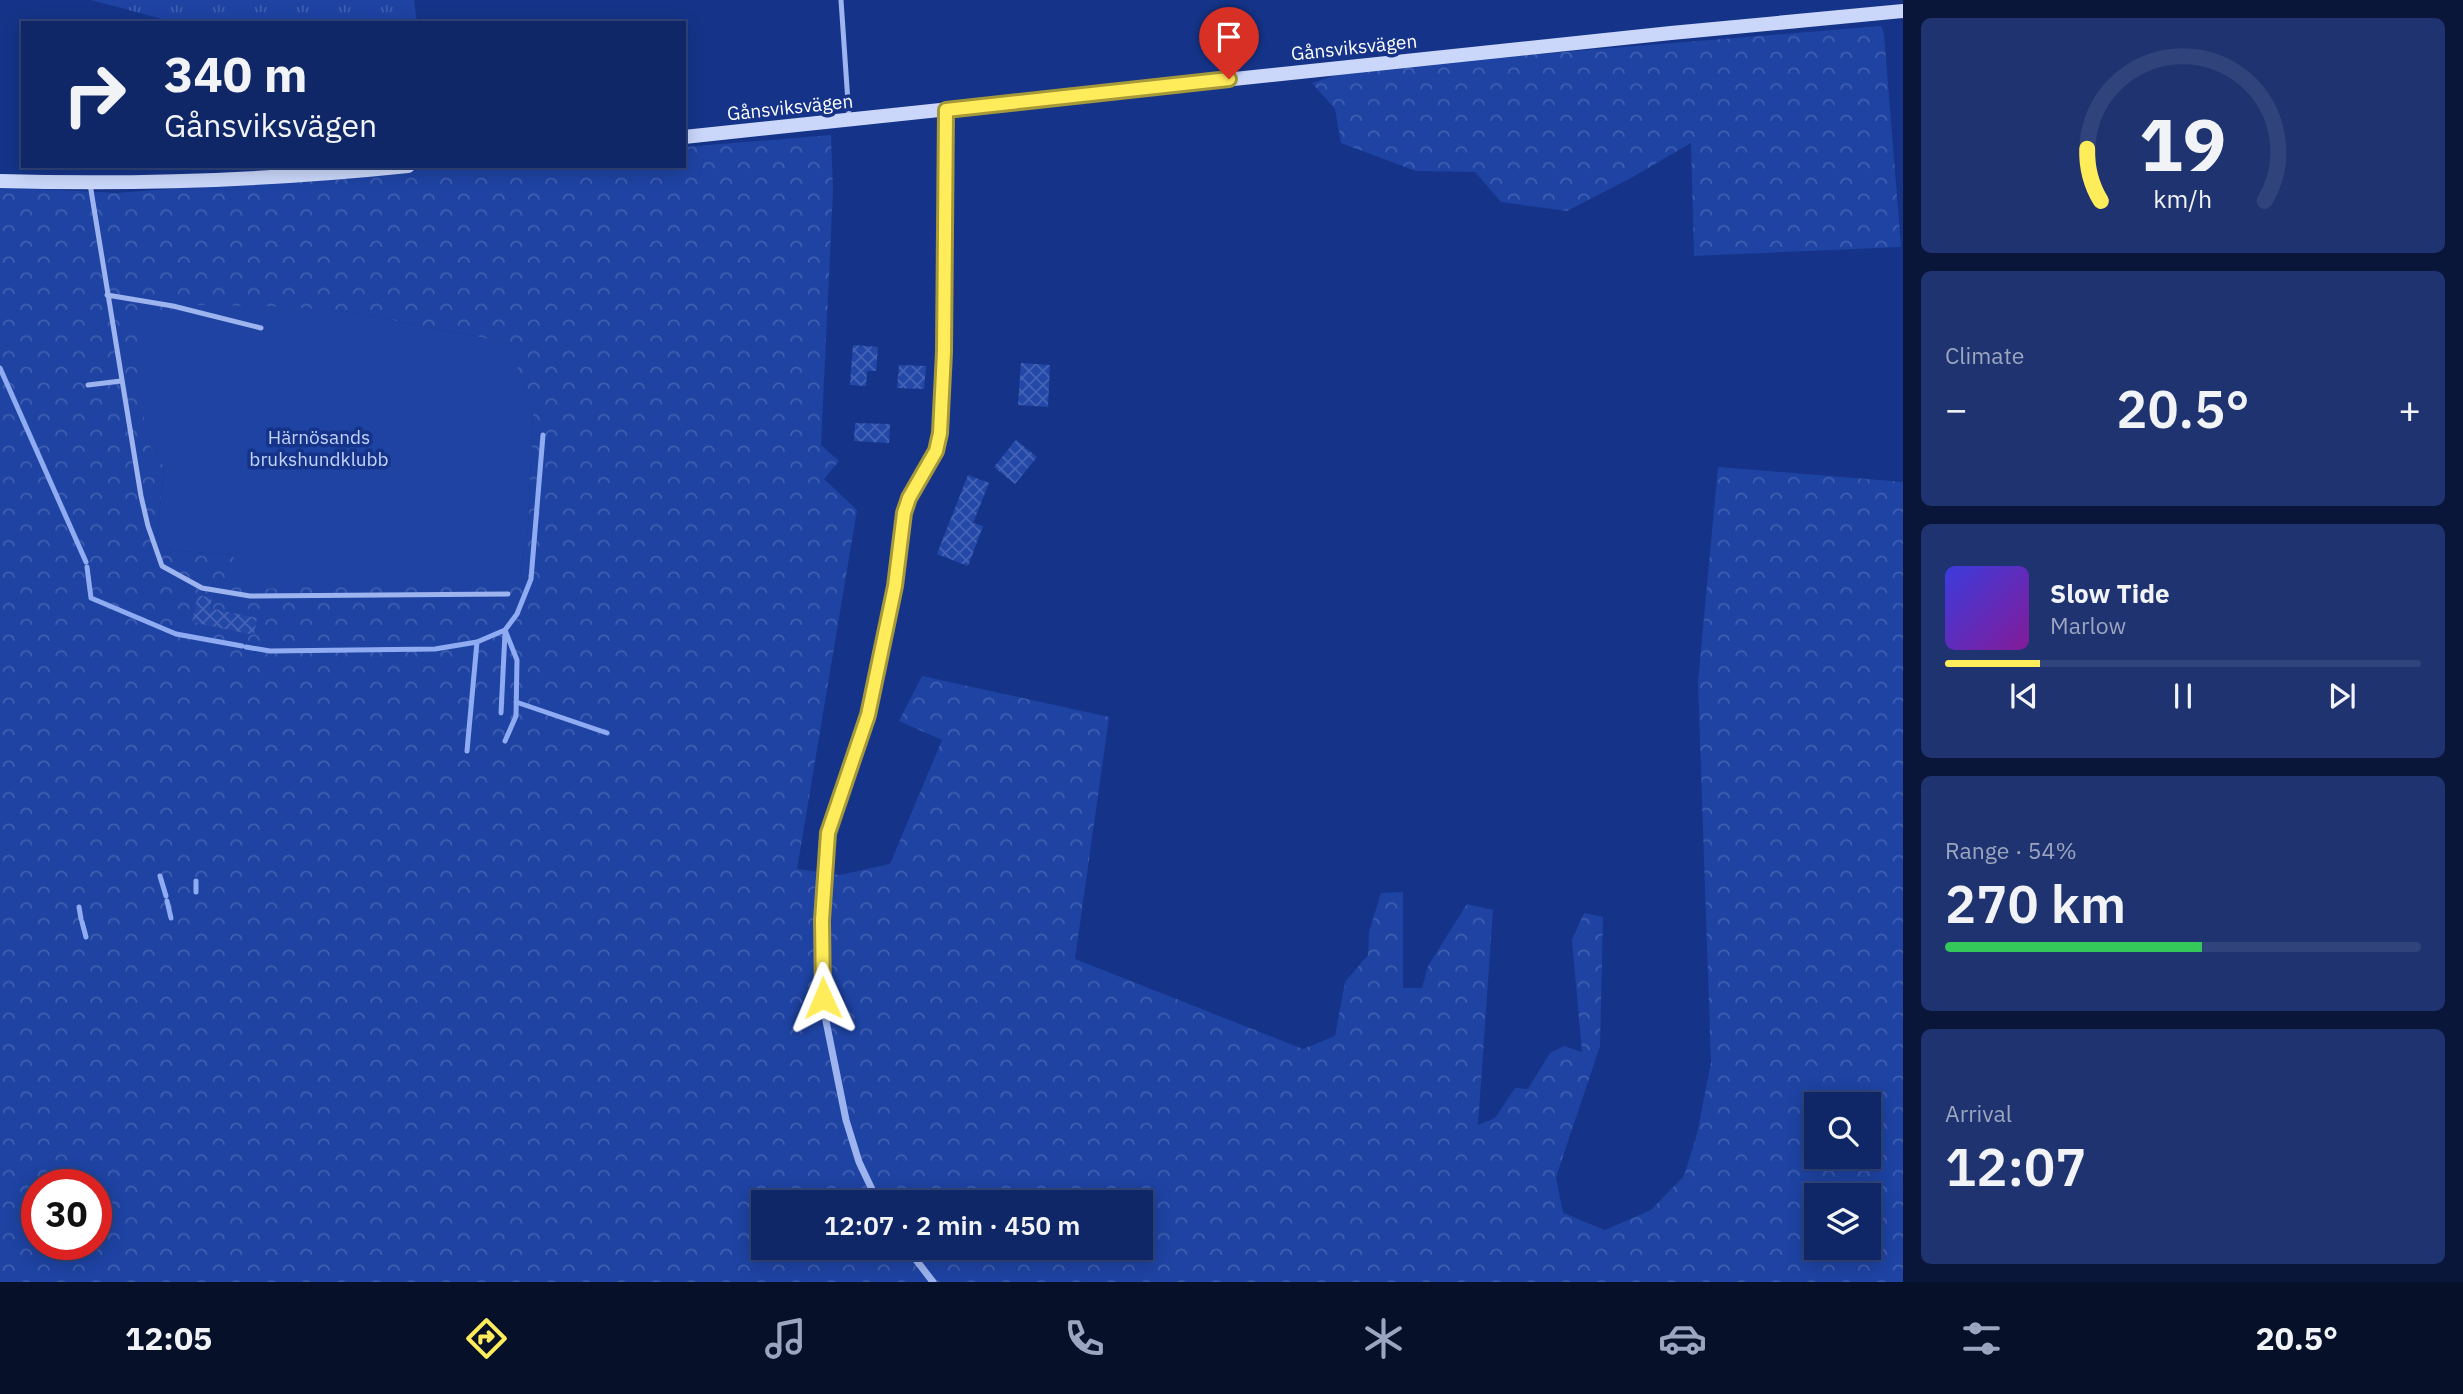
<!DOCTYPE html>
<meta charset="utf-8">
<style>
:root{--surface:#102767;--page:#1e3370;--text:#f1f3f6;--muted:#9ca5c0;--line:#30447b;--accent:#ffec5a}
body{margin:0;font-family:"IBM Plex Sans",sans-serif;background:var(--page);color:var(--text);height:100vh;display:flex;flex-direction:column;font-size:26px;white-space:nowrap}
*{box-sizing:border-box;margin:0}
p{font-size:23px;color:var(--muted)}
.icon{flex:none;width:38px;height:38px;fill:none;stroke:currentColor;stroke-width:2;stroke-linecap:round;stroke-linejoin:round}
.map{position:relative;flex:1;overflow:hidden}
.panel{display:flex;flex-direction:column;gap:18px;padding:18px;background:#091539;width:560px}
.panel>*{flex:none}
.top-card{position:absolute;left:21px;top:21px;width:665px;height:147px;border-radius:0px;box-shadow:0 4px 18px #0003,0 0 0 2px var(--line);background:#102767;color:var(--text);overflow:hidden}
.controls{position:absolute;left:1804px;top:1092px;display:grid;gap:14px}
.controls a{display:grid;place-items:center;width:77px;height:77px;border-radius:0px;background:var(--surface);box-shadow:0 4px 18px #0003,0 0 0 2px var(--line);font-size:35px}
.speed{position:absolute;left:21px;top:1169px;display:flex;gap:14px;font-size:35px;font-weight:700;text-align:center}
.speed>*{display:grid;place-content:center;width:91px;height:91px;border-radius:50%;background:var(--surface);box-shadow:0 4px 18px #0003,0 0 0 2px var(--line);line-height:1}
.speed .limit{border:10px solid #d22;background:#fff;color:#111}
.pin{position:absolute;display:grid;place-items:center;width:60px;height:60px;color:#fff;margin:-72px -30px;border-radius:50% 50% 50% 0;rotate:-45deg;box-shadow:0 0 7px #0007}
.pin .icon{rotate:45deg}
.me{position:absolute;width:77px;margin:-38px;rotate:359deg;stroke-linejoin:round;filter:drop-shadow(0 0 5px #0008)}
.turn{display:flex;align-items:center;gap:24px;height:147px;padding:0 28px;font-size:32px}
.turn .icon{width:91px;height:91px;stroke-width:2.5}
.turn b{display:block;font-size:49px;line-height:60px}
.big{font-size:52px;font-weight:600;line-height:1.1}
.panel .card{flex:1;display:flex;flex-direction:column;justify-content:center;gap:10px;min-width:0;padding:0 24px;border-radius:10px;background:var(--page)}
.panel .dial{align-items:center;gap:0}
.dial svg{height:182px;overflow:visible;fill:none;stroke:var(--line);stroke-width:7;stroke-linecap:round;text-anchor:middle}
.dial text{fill:var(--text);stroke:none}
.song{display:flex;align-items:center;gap:21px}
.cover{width:84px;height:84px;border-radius:10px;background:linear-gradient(135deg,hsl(240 70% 55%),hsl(290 70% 35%))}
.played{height:7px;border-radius:4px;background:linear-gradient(90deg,var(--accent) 20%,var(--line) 20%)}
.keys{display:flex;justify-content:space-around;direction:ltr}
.heat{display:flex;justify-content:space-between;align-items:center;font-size:38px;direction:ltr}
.charge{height:10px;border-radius:5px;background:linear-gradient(90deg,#34c759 54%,var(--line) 0)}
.trip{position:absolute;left:751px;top:1190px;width:402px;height:70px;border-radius:0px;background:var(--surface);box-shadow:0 4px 18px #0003,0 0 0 2px var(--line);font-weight:600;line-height:70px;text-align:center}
.dock{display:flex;height:112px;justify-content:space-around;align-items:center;background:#061029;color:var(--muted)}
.dock .icon{width:49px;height:49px}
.dock .on{color:var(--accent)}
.dock b{font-size:32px;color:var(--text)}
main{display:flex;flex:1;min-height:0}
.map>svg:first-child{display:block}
</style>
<main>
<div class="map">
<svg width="1903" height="1282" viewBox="0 0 1903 1282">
<defs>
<pattern id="grass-tufts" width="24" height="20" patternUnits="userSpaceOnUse" patternTransform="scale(1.75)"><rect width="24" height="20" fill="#1e43a3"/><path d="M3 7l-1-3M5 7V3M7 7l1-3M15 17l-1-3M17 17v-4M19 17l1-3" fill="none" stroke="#405fb1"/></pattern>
<pattern id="forest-crowns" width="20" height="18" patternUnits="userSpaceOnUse" patternTransform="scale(1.75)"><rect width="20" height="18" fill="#1e43a3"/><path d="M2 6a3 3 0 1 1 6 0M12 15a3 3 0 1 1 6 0" fill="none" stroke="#405fb1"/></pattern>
<pattern id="building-cross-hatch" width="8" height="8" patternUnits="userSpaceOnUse" patternTransform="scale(1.75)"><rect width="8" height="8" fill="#2348a8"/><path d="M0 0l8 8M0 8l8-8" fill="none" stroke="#4463b5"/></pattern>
</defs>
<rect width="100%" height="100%" fill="#153489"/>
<path fill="url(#grass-tufts)" d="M91 0H414L417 23H177Z"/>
<path fill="url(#forest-crowns)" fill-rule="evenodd" d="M1881 26 1884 34 1901 247 1694 256 1691 143 1631 178 1567 211 1501 202 1475 172 1416 171 1341 143 1335 109 1312 83 1354 69Z
M831 135 833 191 821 445 839 461 824 479 857 510 797 869 840 875 890 864 942 740 899 721 922 676 1109 717 1075 959 1303 1049 1335 1036 1345 982 1368 955 1369 932 1381 893 1403 892V988H1422L1428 966 1467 904 1493 910 1478 1125 1495 1118 1515 1088 1528 1089 1550 1053 1564 1046 1582 1052 1572 940 1584 913 1603 917 1600 1046 1556 1177 1563 1213 1605 1230 1651 1210 1684 1176 1697 1134 1711 1063 1698 682 1718 467 1903 482V1282H0V187L117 193 460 166H684V147ZM339 310 485 338 533 412 528 525 519 579 171 550 157 538 164 467ZM1816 1104H1869V1157H1816ZM37 1185H96V1244H37ZM1816 1195H1869V1248H1816ZM763 1202H1141V1248H763Z"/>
<path fill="#1e43a3" d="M194 305 264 306 340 310 485 338 516 363 533 412 528 525 519 579 256 589 232 555 171 550 157 538 164 467 146 440 135 318Z"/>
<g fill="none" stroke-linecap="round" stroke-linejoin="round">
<path stroke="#8facf2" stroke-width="5" d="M0 368 86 562
M87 567 91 598 176 634 242 646
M505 630 517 660 516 716 505 741
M246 647 270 651 435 649 477 642 505 630 517 614 531 579 543 435
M516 702 607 733
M501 713 505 633
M467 751 477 642
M160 876 166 896
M196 881V892
M167 901 171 918
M79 907 81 919
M82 922 86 937"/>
</g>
<path fill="url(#building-cross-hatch)" d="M853 345 878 347 876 371H867L866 386 850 385Z
M1021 363 1050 365 1048 407 1018 405Z
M899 365 926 366 924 389 897 388Z
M855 423 890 424 889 443 854 441Z
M1016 440 1037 457 1015 484 994 467Z
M968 475 989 483 973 523 983 526 968 566 937 554Z
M198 595 212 598 210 608 257 618 254 635 192 622Z"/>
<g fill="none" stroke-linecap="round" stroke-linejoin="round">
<path stroke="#9db4ef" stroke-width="5" d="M841 0 849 117
M90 184 141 496 148 526 162 566 202 588 250 596 508 594
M107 295 173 306 261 328
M88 385 121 381"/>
<path stroke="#9db4ef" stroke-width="7" d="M878 1202 859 1162 846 1120 826 1021 823 998 822 920 824 866 828 833 841 789 858 747 868 715 895 586 904 513 909 498 936 451 940 433 944 352 946 110
M907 1248 933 1282"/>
<path stroke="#cad7fa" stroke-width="14" d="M684 137 1671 33 1903 11
M0 181C136 185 273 180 408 166"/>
</g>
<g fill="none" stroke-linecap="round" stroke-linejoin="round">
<defs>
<path id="route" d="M823 998 822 920 828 833 868 715 895 586 904 513 909 498 936 451 940 433 944 352 946 110 1229 79"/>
</defs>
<use href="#route" stroke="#a6993a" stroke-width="18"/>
<use href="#route" stroke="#ffec5a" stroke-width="12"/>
</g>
<g text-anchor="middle" stroke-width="7" stroke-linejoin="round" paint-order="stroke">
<g font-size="19" fill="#fff" stroke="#153489">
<text transform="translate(1354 47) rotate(-6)" y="7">Gånsviksvägen</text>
<text transform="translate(790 107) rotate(-6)" y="7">Gånsviksvägen</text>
</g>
<g font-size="19" fill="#c3d2fb" stroke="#153489">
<text x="319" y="444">Härnösands<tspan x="319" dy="22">brukshundklubb</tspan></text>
</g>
</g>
</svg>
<div class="controls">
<a><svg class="icon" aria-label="search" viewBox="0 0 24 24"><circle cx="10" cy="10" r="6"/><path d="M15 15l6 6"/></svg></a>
<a><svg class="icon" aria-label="layers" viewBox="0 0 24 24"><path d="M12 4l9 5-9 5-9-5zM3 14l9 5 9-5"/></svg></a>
</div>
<div class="speed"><div class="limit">30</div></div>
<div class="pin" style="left:1229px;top:79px;background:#d93025"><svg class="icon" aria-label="arrive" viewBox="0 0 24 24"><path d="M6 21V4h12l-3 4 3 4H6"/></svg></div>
<svg class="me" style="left:823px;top:998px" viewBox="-20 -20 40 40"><path d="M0-17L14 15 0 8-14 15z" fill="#ffec5a" stroke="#fff" stroke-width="4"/></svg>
<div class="trip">12:07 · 2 min · 450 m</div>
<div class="top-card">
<div class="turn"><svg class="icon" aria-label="right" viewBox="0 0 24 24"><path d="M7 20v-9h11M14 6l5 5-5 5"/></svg><div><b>340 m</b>Gånsviksvägen</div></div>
</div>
</div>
<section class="panel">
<div class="card dial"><svg viewBox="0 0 100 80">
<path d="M14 69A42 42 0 1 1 86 69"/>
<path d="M14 69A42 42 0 0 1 8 46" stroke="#ffec5a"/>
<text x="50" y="56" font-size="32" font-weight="700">19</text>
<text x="50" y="72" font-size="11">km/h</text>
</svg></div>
<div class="card"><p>Climate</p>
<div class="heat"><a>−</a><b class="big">20.5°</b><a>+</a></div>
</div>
<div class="card">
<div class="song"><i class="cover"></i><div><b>Slow Tide</b><p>Marlow</p></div></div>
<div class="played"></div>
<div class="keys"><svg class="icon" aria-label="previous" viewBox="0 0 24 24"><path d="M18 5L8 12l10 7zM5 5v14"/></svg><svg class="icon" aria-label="pause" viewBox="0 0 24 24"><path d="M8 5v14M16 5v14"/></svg><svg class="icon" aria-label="next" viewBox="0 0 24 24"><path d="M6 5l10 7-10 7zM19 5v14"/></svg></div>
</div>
<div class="card"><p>Range · 54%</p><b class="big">270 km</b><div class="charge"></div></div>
<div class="card"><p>Arrival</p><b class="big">12:07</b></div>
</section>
</main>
<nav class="dock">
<b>12:05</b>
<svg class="icon on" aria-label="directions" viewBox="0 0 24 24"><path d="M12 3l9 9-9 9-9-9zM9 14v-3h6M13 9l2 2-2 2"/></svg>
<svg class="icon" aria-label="music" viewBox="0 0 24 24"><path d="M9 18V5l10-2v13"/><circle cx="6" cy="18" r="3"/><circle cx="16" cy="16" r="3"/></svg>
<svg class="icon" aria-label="phone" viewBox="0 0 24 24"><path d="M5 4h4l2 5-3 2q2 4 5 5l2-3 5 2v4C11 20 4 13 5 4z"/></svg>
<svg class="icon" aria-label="climate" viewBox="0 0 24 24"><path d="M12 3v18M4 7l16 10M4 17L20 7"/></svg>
<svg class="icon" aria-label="car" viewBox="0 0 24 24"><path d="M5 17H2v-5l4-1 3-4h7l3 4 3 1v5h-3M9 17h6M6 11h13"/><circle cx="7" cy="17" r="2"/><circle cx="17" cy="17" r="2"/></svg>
<svg class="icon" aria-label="filters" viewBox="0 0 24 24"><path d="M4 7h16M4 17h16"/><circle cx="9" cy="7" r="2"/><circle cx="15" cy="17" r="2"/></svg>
<b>20.5°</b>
</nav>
